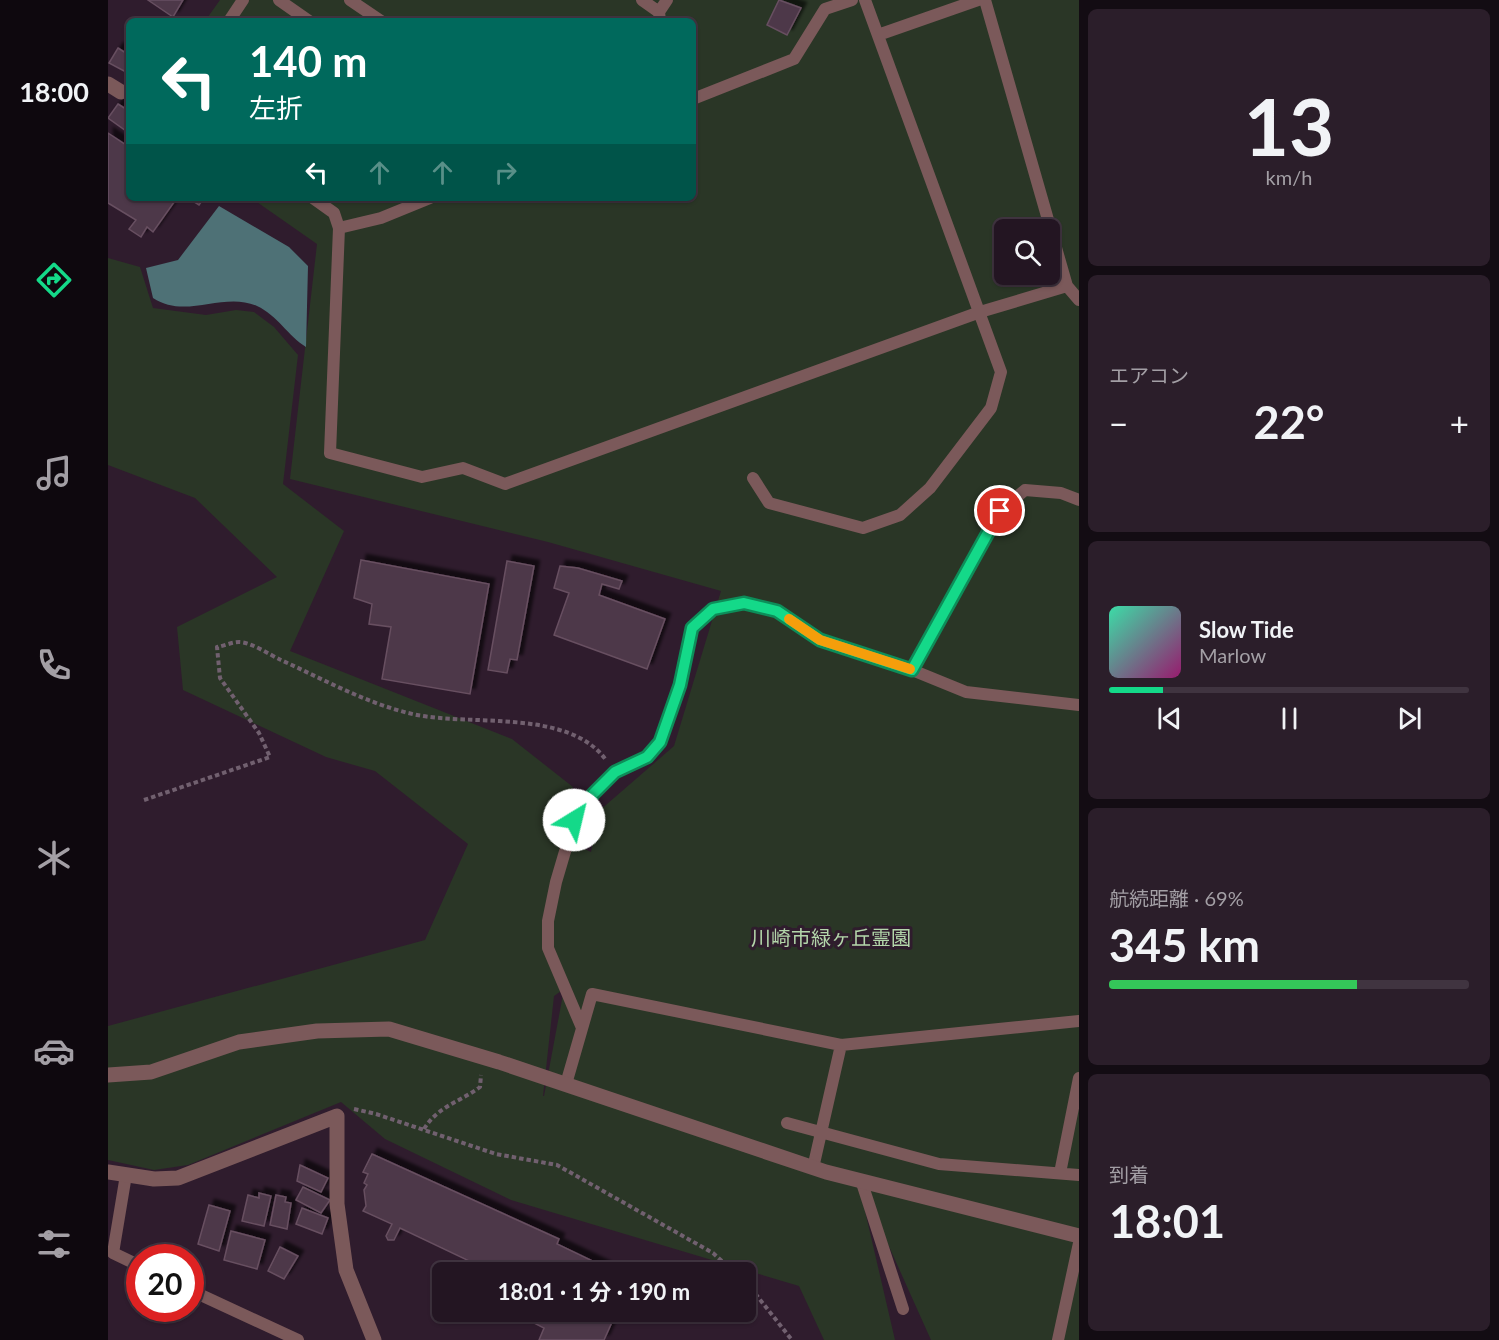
<!DOCTYPE html>
<html lang="ja">
<meta charset="utf-8">
<style>
:root{--surface:#231522;--page:#2b1e2a;--text:#f1f3f6;--muted:#a39fa5;--line:#403440;--accent:#14d989}
body{margin:0;font-family:Lato,"Noto Sans JP",sans-serif;background:var(--page);color:var(--text);height:100vh;display:flex;flex-direction:column;font-size:22px;white-space:nowrap}
*{box-sizing:border-box;margin:0}
p{font-size:20px;color:var(--muted)}
.icon{flex:none;width:33px;height:33px;fill:none;stroke:currentColor;stroke-width:2;stroke-linecap:round;stroke-linejoin:round}
.map{position:relative;flex:1;overflow:hidden}
.side{display:flex;flex-direction:column;gap:9px;padding:9px;background:#130c13;width:420px}
.side>*{flex:none}
.hud{position:absolute;left:18px;top:18px;width:570px;height:183px;border-radius:9px;box-shadow:0 2px 4px #0004,0 0 0 2px var(--line);background:#00695c;color:#fff;overflow:hidden}
.buttons{position:absolute;left:886px;top:219px;display:grid;gap:12px}
.buttons a{display:grid;place-items:center;width:66px;height:66px;border-radius:9px;background:var(--surface);box-shadow:0 2px 4px #0004,0 0 0 2px var(--line);font-size:30px}
.speed{position:absolute;left:18px;top:1244px;display:flex;gap:12px;font-size:30px;font-weight:700;text-align:center}
.speed>*{display:grid;place-content:center;width:78px;height:78px;border-radius:50%;background:var(--surface);box-shadow:0 2px 4px #0004,0 0 0 2px var(--line);line-height:1}
.speed .limit{border:9px solid #d22;background:#fff;color:#111}
.pin{position:absolute;display:grid;place-items:center;width:51px;height:51px;color:#fff;margin:-26px;border:3px solid #fff;border-radius:50%;box-shadow:0 2px 6px #0007}
.me{position:absolute;width:66px;margin:-33px;rotate:36deg;stroke-linejoin:round;filter:drop-shadow(0 0 4px #0008)}
.turn{display:flex;align-items:center;gap:21px;height:126px;padding:0 24px;font-size:27px}
.turn .icon{width:78px;height:78px;stroke-width:2.5}
.turn b{display:block;font-size:42px;line-height:51px}
.lanes{display:flex;align-items:center;height:57px;padding:0 24px;background:#0003;justify-content:center;gap:30px;direction:ltr}
.lanes .off{opacity:.35}
.big{font-size:45px;font-weight:700;line-height:1.1}
.side .card{flex:1;display:flex;flex-direction:column;justify-content:center;gap:9px;min-width:0;padding:0 21px;border-radius:9px;background:var(--page)}
.side .dial{align-items:center;gap:0}
.dial b{font-size:78px;line-height:1}
.song{display:flex;align-items:center;gap:18px}
.cover{width:72px;height:72px;border-radius:9px;background:linear-gradient(135deg,hsl(160 70% 55%),hsl(320 70% 35%))}
.played{height:6px;border-radius:3px;background:linear-gradient(90deg,var(--accent) 15%,var(--line) 15%)}
.keys{display:flex;justify-content:space-around;direction:ltr}
.heat{display:flex;justify-content:space-between;align-items:center;font-size:33px;direction:ltr}
.charge{height:9px;border-radius:4px;background:linear-gradient(90deg,#34c759 69%,var(--line) 0)}
.trip{position:absolute;left:324px;top:1262px;width:324px;height:60px;border-radius:9px;background:var(--surface);box-shadow:0 2px 4px #0004,0 0 0 2px var(--line);font-weight:700;line-height:60px;text-align:center}
main{display:flex;flex:1;min-height:0}
.tab-bar{display:flex;flex-direction:column;width:108px;justify-content:space-around;align-items:center;background:#0e080e;color:var(--muted)}
.tab-bar .icon{width:42px;height:42px}
.tab-bar .active{color:var(--accent)}
.tab-bar b{font-size:27px;color:var(--text)}
.map>svg:first-child{display:block}
</style>
<main>
<nav class="tab-bar">
<b>18:00</b>
<svg class="icon active" aria-label="directions" viewBox="0 0 24 24"><path d="M12 3l9 9-9 9-9-9zM9 14v-3h6M13 9l2 2-2 2"/></svg>
<svg class="icon" aria-label="music" viewBox="0 0 24 24"><path d="M9 18V5l10-2v13"/><circle cx="6" cy="18" r="3"/><circle cx="16" cy="16" r="3"/></svg>
<svg class="icon" aria-label="phone" viewBox="0 0 24 24"><path d="M5 4h4l2 5-3 2q2 4 5 5l2-3 5 2v4C11 20 4 13 5 4z"/></svg>
<svg class="icon" aria-label="climate" viewBox="0 0 24 24"><path d="M12 3v18M4 7l16 10M4 17L20 7"/></svg>
<svg class="icon" aria-label="car" viewBox="0 0 24 24"><path d="M5 17H2v-5l4-1 3-4h7l3 4 3 1v5h-3M9 17h6M6 11h13"/><circle cx="7" cy="17" r="2"/><circle cx="17" cy="17" r="2"/></svg>
<svg class="icon" aria-label="filters" viewBox="0 0 24 24"><path d="M4 7h16M4 17h16"/><circle cx="9" cy="7" r="2"/><circle cx="15" cy="17" r="2"/></svg>
</nav>
<div class="map">
<svg width="971" height="1340" viewBox="0 0 971 1340">
<defs>
<filter id="shadow"><feDropShadow dx="5.5" dy="-5.5" stdDeviation="1.5" flood-color="#0009"/></filter>
</defs>
<rect width="100%" height="100%" fill="#2f1c2d"/>
<path fill="#2a3626" fill-rule="evenodd" d="M112 0H971V1340H823L766 1213 757 1211 787 1340H716L691 1286 403 1200 277 1139 233 1102 80 1165 46 1170 0 1160V1026L317 940 360 844 267 771 218 757 75 690 69 627 169 577 87 498 0 465V258L32 267 45 308 98 315 128 310 146 312 166 327 190 355 175 484 236 531 182 651 404 739 465 787 447 835 483 852 491 811 566 746 613 591 440 542 182 479 209 244 143 198H585V21H97ZM897 230H942V274H897ZM456 989 436 1096H435L446 996Z"/>
<path fill="#4e7176" d="M111 206 181 247 200 266 198 347C180 336 169 315 149 306 115 291 78 320 45 298L38 268 70 260Z"/>
<path fill="#4e3849" stroke="#674f61" stroke-width="1.5" filter="url(#shadow)" d="M40 0H75L65 17Z
M671 0 693 8 679 35 659 25Z
M10 48 21 55V62L16 71 1 63Z
M10 104 21 111V133L0 118Z
M0 133 21 147V198H69L45 232 39 227 33 237 21 229 28 220 0 203Z
M80 198H96L91 205Z
M253 560 381 584 362 694 274 679 283 627 261 624 264 604 246 598Z
M399 561 426 566 409 660 402 659 399 673 380 670Z
M452 566 470 568 514 581 511 589 494 584 491 595 557 619 539 669 446 635 461 593 446 588Z
M264 1154 451 1239 449 1244 497 1267V1270L500 1272H372L374 1267 292 1228 286 1240H280L278 1236 284 1224 255 1211 258 1206 256 1190 259 1185 256 1183 260 1174 255 1172Z
M192 1165 220 1178 213 1192 189 1181Z
M195 1187 222 1200 213 1213 188 1200Z
M151 1193 163 1196 156 1226 134 1221 140 1195 151 1198Z
M168 1195 178 1197 177 1202 183 1203 179 1229 162 1225Z
M101 1205 122 1211 111 1251 90 1244Z
M194 1208 220 1218 214 1234 188 1224Z
M123 1231 157 1240 149 1269 116 1260Z
M172 1247 190 1256 176 1279 160 1271Z
M445 1311H509L496 1340H431L436 1328 426 1323 424 1318 429 1315 441 1320Z"/>
<g fill="none" stroke-linecap="round" stroke-linejoin="round">
<path stroke="#71606f" stroke-width="4" stroke-dasharray="4.5 3" stroke-linecap="butt" d="M36 800 162 757 151 733 112 678 109 647C116 646 124 642 131 642 143 642 162 655 173 660 217 680 261 705 309 715 365 726 461 709 498 760
M246 1109 268 1114 388 1154 449 1165 605 1253 626 1272
M316 1129C330 1106 352 1102 372 1087L373 1075
M638 1282 684 1340"/>
<path stroke="#7b595a" stroke-width="12" d="M171 0 201 21
M242 0 273 21
M534 0 551 12
M877 0 959 286
M121 21 135 0
M552 21 551 12 559 0
M770 35 870 0
M585 99 686 59 717 9 744 0
M205 198 226 213 231 228 273 218 322 198
M231 228 222 453 314 477 355 468 397 484 872 312 959 286 971 300
M645 478 661 503 755 528 792 515 822 488 883 408 893 372 757 0
M971 500 953 493 917 490 892 511 804 670 858 692 971 705
M474 1028 440 948V921L448 882 466 821 485 794 507 772 539 757 552 742 572 685 584 629 605 609 636 603 669 611 712 640 804 670
M458 1084 484 994 733 1045 971 1021
M679 1123 831 1164 971 1175
M705 1168 733 1045
M952 1173 971 1078
M18 1175 5 1253 32 1266
M753 1180 795 1309
M82 1290 190 1340
M950 1340 971 1243"/>
<path stroke="#7b595a" stroke-width="15" d="M0 84 13 92
M0 1075 43 1072 131 1042 209 1031 281 1029 391 1062 718 1172 971 1236
M0 1172 46 1179 70 1178 229 1116V1204L238 1270 266 1340"/>
</g>
<g fill="none" stroke-linecap="round" stroke-linejoin="round">
<defs>
<path id="route" d="M466 820 485 794 507 772 539 757 552 742 572 685 584 628 605 609 636 603 669 611 712 640 804 670 892 511"/>
</defs>
<use href="#route" stroke="#0d8d59" stroke-width="15"/>
<use href="#route" stroke="#14d989" stroke-width="10"/>
<path stroke="#f59e0b" stroke-width="10" d="M681 619 712 640 802 669"/>
</g>
<g text-anchor="middle" stroke-width="6" stroke-linejoin="round" paint-order="stroke">
<g font-size="20" fill="#b3d6aa" stroke="#2f1c2d">
<text x="723" y="945">川崎市緑ヶ丘霊園</text>
</g>
</g>
</svg>
<div class="buttons">
<a><svg class="icon" aria-label="search" viewBox="0 0 24 24"><circle cx="10" cy="10" r="6"/><path d="M15 15l6 6"/></svg></a>
</div>
<div class="speed"><div class="limit">20</div></div>
<div class="pin" style="left:892px;top:511px;background:#d93025"><svg class="icon" aria-label="arrive" viewBox="0 0 24 24"><path d="M6 21V4h12l-3 4 3 4H6"/></svg></div>
<svg class="me" style="left:466px;top:820px" viewBox="-20 -20 40 40"><circle r="19" fill="#fff"/><path d="M0-13L10 11 0 6-10 11z" fill="#14d989"/></svg>
<div class="trip">18:01 · 1 分 · 190 m</div>
<div class="hud">
<div class="turn"><svg class="icon" aria-label="left" viewBox="0 0 24 24"><path d="M17 20v-9H6M10 6l-5 5 5 5"/></svg><div><b>140 m</b>左折</div></div>
<div class="lanes"><svg class="icon" aria-label="left" viewBox="0 0 24 24"><path d="M17 20v-9H6M10 6l-5 5 5 5"/></svg><svg class="icon off" aria-label="ahead" viewBox="0 0 24 24"><path d="M12 20V5M6 11l6-6 6 6"/></svg><svg class="icon off" aria-label="ahead" viewBox="0 0 24 24"><path d="M12 20V5M6 11l6-6 6 6"/></svg><svg class="icon off" aria-label="right" viewBox="0 0 24 24"><path d="M7 20v-9h11M14 6l5 5-5 5"/></svg></div>
</div>
</div>
<section class="side">
<div class="card dial"><b>13</b><p>km/h</p></div>
<div class="card"><p>エアコン</p>
<div class="heat"><a>−</a><b class="big">22°</b><a>+</a></div>
</div>
<div class="card">
<div class="song"><i class="cover"></i><div><b>Slow Tide</b><p>Marlow</p></div></div>
<div class="played"></div>
<div class="keys"><svg class="icon" aria-label="previous" viewBox="0 0 24 24"><path d="M18 5L8 12l10 7zM5 5v14"/></svg><svg class="icon" aria-label="pause" viewBox="0 0 24 24"><path d="M8 5v14M16 5v14"/></svg><svg class="icon" aria-label="next" viewBox="0 0 24 24"><path d="M6 5l10 7-10 7zM19 5v14"/></svg></div>
</div>
<div class="card"><p>航続距離 · 69%</p><b class="big">345 km</b><div class="charge"></div></div>
<div class="card"><p>到着</p><b class="big">18:01</b></div>
</section>
</main>
